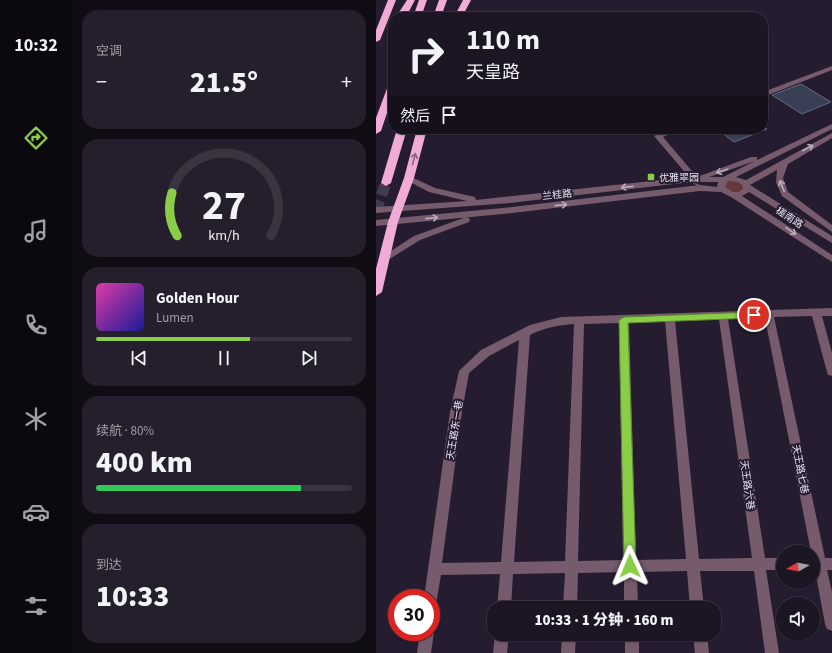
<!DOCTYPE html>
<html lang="zh">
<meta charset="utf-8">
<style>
:root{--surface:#1c1524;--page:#251e2c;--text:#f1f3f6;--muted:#a09fa6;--line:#3a3441;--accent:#8ace48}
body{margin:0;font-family:"Source Sans 3","Noto Sans SC",sans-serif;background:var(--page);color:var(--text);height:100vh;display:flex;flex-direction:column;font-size:15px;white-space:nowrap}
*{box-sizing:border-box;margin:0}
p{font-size:13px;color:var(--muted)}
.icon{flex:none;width:22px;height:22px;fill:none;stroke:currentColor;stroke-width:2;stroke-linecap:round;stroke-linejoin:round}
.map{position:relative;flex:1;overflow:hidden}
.panel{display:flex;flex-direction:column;gap:10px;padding:10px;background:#0f0c14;width:304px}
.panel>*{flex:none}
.guide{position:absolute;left:12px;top:12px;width:380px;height:122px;border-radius:16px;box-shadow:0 1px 3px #0004,0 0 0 1px var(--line);background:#1c1524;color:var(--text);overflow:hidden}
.needle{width:26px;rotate:261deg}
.controls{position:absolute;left:400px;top:545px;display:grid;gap:8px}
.controls a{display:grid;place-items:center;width:44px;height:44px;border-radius:50%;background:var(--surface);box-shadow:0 1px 3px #0004,0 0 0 1px var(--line);font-size:20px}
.speed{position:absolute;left:12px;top:589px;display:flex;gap:8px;font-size:20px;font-weight:700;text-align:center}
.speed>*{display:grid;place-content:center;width:52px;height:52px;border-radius:50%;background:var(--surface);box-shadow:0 1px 3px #0004,0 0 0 1px var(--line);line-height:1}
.speed .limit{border:6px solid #d22;background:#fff;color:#111}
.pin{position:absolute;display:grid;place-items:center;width:34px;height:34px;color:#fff;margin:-17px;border:2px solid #fff;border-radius:50%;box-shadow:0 1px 4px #0007}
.me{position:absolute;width:44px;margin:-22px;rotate:359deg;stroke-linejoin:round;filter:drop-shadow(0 0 3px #0008)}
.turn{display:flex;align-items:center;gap:14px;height:84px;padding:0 12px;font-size:18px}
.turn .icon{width:52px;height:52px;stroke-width:2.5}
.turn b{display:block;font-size:28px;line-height:34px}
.then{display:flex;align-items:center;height:38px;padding:0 12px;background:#0003;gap:8px;font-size:15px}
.big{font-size:30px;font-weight:800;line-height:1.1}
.panel .widget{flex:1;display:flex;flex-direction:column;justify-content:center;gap:6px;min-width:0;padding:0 14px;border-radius:16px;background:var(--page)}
.panel .dial{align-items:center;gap:0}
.dial svg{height:104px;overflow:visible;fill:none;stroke:var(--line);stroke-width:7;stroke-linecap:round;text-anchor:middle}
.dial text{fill:var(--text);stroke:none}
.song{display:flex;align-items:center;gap:12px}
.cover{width:48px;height:48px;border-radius:6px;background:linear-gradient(135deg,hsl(320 70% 55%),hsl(240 70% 35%))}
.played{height:4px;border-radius:2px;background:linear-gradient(90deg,var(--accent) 60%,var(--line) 60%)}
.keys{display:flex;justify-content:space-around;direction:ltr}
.heat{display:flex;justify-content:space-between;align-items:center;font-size:22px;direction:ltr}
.charge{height:6px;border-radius:3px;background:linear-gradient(90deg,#34c759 80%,var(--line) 0)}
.trip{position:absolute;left:111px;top:601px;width:234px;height:40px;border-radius:16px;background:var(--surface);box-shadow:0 1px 3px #0004,0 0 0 1px var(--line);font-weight:800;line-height:40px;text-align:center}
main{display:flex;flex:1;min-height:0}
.menu{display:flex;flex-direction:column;width:72px;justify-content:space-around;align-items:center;background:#0b080e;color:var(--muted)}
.menu .icon{width:28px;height:28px}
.menu .active{color:var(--accent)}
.menu b{font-size:18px;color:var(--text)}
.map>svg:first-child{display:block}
</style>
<main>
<nav class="menu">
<b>10:32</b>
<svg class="icon active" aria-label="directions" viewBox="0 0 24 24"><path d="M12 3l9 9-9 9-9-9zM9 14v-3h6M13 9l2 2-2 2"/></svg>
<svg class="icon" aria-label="music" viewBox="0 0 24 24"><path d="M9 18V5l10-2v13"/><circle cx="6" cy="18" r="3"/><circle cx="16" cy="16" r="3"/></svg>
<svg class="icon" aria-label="phone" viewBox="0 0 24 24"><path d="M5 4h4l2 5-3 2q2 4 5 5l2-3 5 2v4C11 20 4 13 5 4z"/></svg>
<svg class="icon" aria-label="climate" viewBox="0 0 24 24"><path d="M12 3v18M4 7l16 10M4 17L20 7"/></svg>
<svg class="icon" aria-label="car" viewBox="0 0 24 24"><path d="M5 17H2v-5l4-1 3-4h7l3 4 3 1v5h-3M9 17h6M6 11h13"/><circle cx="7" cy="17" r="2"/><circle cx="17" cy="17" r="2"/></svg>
<svg class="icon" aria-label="filters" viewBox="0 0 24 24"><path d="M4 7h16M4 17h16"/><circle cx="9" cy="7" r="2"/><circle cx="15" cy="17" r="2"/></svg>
</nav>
<section class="panel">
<div class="widget"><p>空调</p>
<div class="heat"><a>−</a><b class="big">21.5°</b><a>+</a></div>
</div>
<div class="widget dial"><svg viewBox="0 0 100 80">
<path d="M14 69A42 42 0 1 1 86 69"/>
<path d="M14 69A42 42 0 0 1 10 36" stroke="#8ace48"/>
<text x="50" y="56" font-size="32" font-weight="700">27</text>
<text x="50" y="72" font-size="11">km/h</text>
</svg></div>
<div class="widget">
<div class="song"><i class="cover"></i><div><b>Golden Hour</b><p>Lumen</p></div></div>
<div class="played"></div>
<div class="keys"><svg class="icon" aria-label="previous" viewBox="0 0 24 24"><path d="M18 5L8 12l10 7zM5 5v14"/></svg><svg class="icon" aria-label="pause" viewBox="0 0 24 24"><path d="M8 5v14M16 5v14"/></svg><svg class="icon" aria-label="next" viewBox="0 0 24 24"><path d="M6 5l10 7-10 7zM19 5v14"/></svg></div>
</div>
<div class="widget"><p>续航 · 80%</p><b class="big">400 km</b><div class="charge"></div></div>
<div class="widget"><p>到达</p><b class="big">10:33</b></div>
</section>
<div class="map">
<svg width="456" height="653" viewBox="0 0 456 653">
<rect width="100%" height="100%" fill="#251c30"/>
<path fill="#67373b" d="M352 181H362L369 188C361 194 357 193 349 188V184Z"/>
<path fill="#394056" stroke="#626a83" d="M425 84 455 102 426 114 396 95Z
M387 127 391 129 358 142 341 129H387Z"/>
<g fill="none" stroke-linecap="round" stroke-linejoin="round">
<path stroke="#423a4d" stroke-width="11" stroke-dasharray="11 5.5" stroke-linecap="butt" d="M0 211 10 183"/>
<path fill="#765b6c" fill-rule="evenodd" d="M456 66V70L387 97V92Z
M456 124V129L360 177 370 180 456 133V138L412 164 407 178 412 192 456 225V232L406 196 400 182 401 170 374 185 456 236V243L373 192 366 196 456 255V262L355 197 345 192 324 191 136 213 0 226V220L136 207 324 185 341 187 342 182H323V185H320L315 182 134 203 0 213V207L91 201 53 192 30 180V176H33L59 188 99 197 100 200 313 177 278 136 295 129H306L287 137 321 177 375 157H381V160ZM379 161 347 177H333ZM352 181 362 182 366 185 367 189 362 192H357L349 187Z
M90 217 93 218 94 220 93 222 44 240 12 260 9 261 4 258 38 236Z
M456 308V316H446L456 353V376L452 375 451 372 436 316 398 317 449 558H456V570H451L456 592V631L451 629 449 624 439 570H437V552H435L389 318 352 319 389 558H407V570H390L403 653H389L378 571H324L328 608H314L311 571 261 572 262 608H248V572L202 573 201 608H187L189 573 137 574 135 608H121L124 574 65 575 60 604 55 605V598H48L74 412 83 371 105 350 154 325 185 317ZM343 319 376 558 323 559 299 321ZM289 321 310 559 260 560 253 322ZM243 323 247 560 202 561 208 324ZM198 324 189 561 138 562 154 335C167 328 183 325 198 324ZM143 340 125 562 66 563 86 412 93 373 113 356Z
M55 627 58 632 55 653H41L44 632H55Z
M119 634H133L131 653H117Z
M186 634H200L199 653H185Z
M249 634H263V653H249Z
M317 634H331L333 653H319Z"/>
<path fill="#f0abd7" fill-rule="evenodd" d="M12 0H20L4 40 0 42V30Z
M31 0H39L31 15 29 17H20Z
M43 0H51L45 17H37Z
M63 0H71L65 17H57Z
M87 0H95L86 17H78Z
M17 80V95L5 131 0 134V118L13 83Z
M21 129H31L15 183 10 186 5 183Z
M41 129H51L38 178 22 222 6 292 0 296V269L12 222 28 178Z"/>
</g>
<defs><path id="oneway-shaft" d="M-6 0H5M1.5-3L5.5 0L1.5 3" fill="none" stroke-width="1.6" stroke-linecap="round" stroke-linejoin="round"/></defs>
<g stroke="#baacbb">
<use href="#oneway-shaft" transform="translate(432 148) rotate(-28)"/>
<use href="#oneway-shaft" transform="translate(346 171) rotate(162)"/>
<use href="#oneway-shaft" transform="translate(406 186) rotate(-112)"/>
<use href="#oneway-shaft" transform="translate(251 187) rotate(174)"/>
<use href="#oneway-shaft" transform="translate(185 205) rotate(-6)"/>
<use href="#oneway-shaft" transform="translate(56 218) rotate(-6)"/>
<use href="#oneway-shaft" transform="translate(415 231) rotate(34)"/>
</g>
<use stroke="#8a6484" href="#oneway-shaft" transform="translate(38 159) rotate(-75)"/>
<path fill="#8ace48" stroke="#5a862f" d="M378 312 382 315 378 318 252 323 260 566 258 570 254 572 250 570 248 566 243 320 248 317Z"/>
<rect fill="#8ace48" stroke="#251c30" stroke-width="1.5" x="271" y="173" width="8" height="8" rx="2"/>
<g text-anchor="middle" stroke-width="4" stroke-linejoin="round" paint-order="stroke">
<g font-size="10" fill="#e8e2f0" stroke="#251c30" text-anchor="start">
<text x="283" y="181">优雅翠园</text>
</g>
<g font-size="10" fill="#e8e2f0" stroke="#251c30">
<text transform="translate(181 194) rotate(-6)" y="4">兰桂路</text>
<text transform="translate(414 217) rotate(34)" y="4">槎南路</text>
<text transform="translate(78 430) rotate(-81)" y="4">天王路东一巷</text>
<text transform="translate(425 469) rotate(79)" y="4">天王路七巷</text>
<text transform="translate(372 485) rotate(82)" y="4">天王路六巷</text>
</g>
</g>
</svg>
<div class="controls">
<a><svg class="needle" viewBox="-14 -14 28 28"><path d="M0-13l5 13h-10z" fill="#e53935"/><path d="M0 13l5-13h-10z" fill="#a09fa6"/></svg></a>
<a><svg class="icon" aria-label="sound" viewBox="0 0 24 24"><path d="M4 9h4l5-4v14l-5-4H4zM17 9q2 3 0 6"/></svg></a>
</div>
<div class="speed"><div class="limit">30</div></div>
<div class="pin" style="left:378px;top:315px;background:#d93025"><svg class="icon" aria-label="arrive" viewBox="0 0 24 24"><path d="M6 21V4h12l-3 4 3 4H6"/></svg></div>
<svg class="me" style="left:254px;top:566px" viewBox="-20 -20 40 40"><path d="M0-17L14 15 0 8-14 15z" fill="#8ace48" stroke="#fff" stroke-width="4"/></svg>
<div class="trip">10:33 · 1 分钟 · 160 m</div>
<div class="guide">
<div class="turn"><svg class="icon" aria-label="right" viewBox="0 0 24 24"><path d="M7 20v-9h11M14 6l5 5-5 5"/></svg><div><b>110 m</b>天皇路</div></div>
<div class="then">然后<svg class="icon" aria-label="arrive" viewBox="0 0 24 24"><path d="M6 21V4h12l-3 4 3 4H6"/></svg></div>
</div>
</div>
</main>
